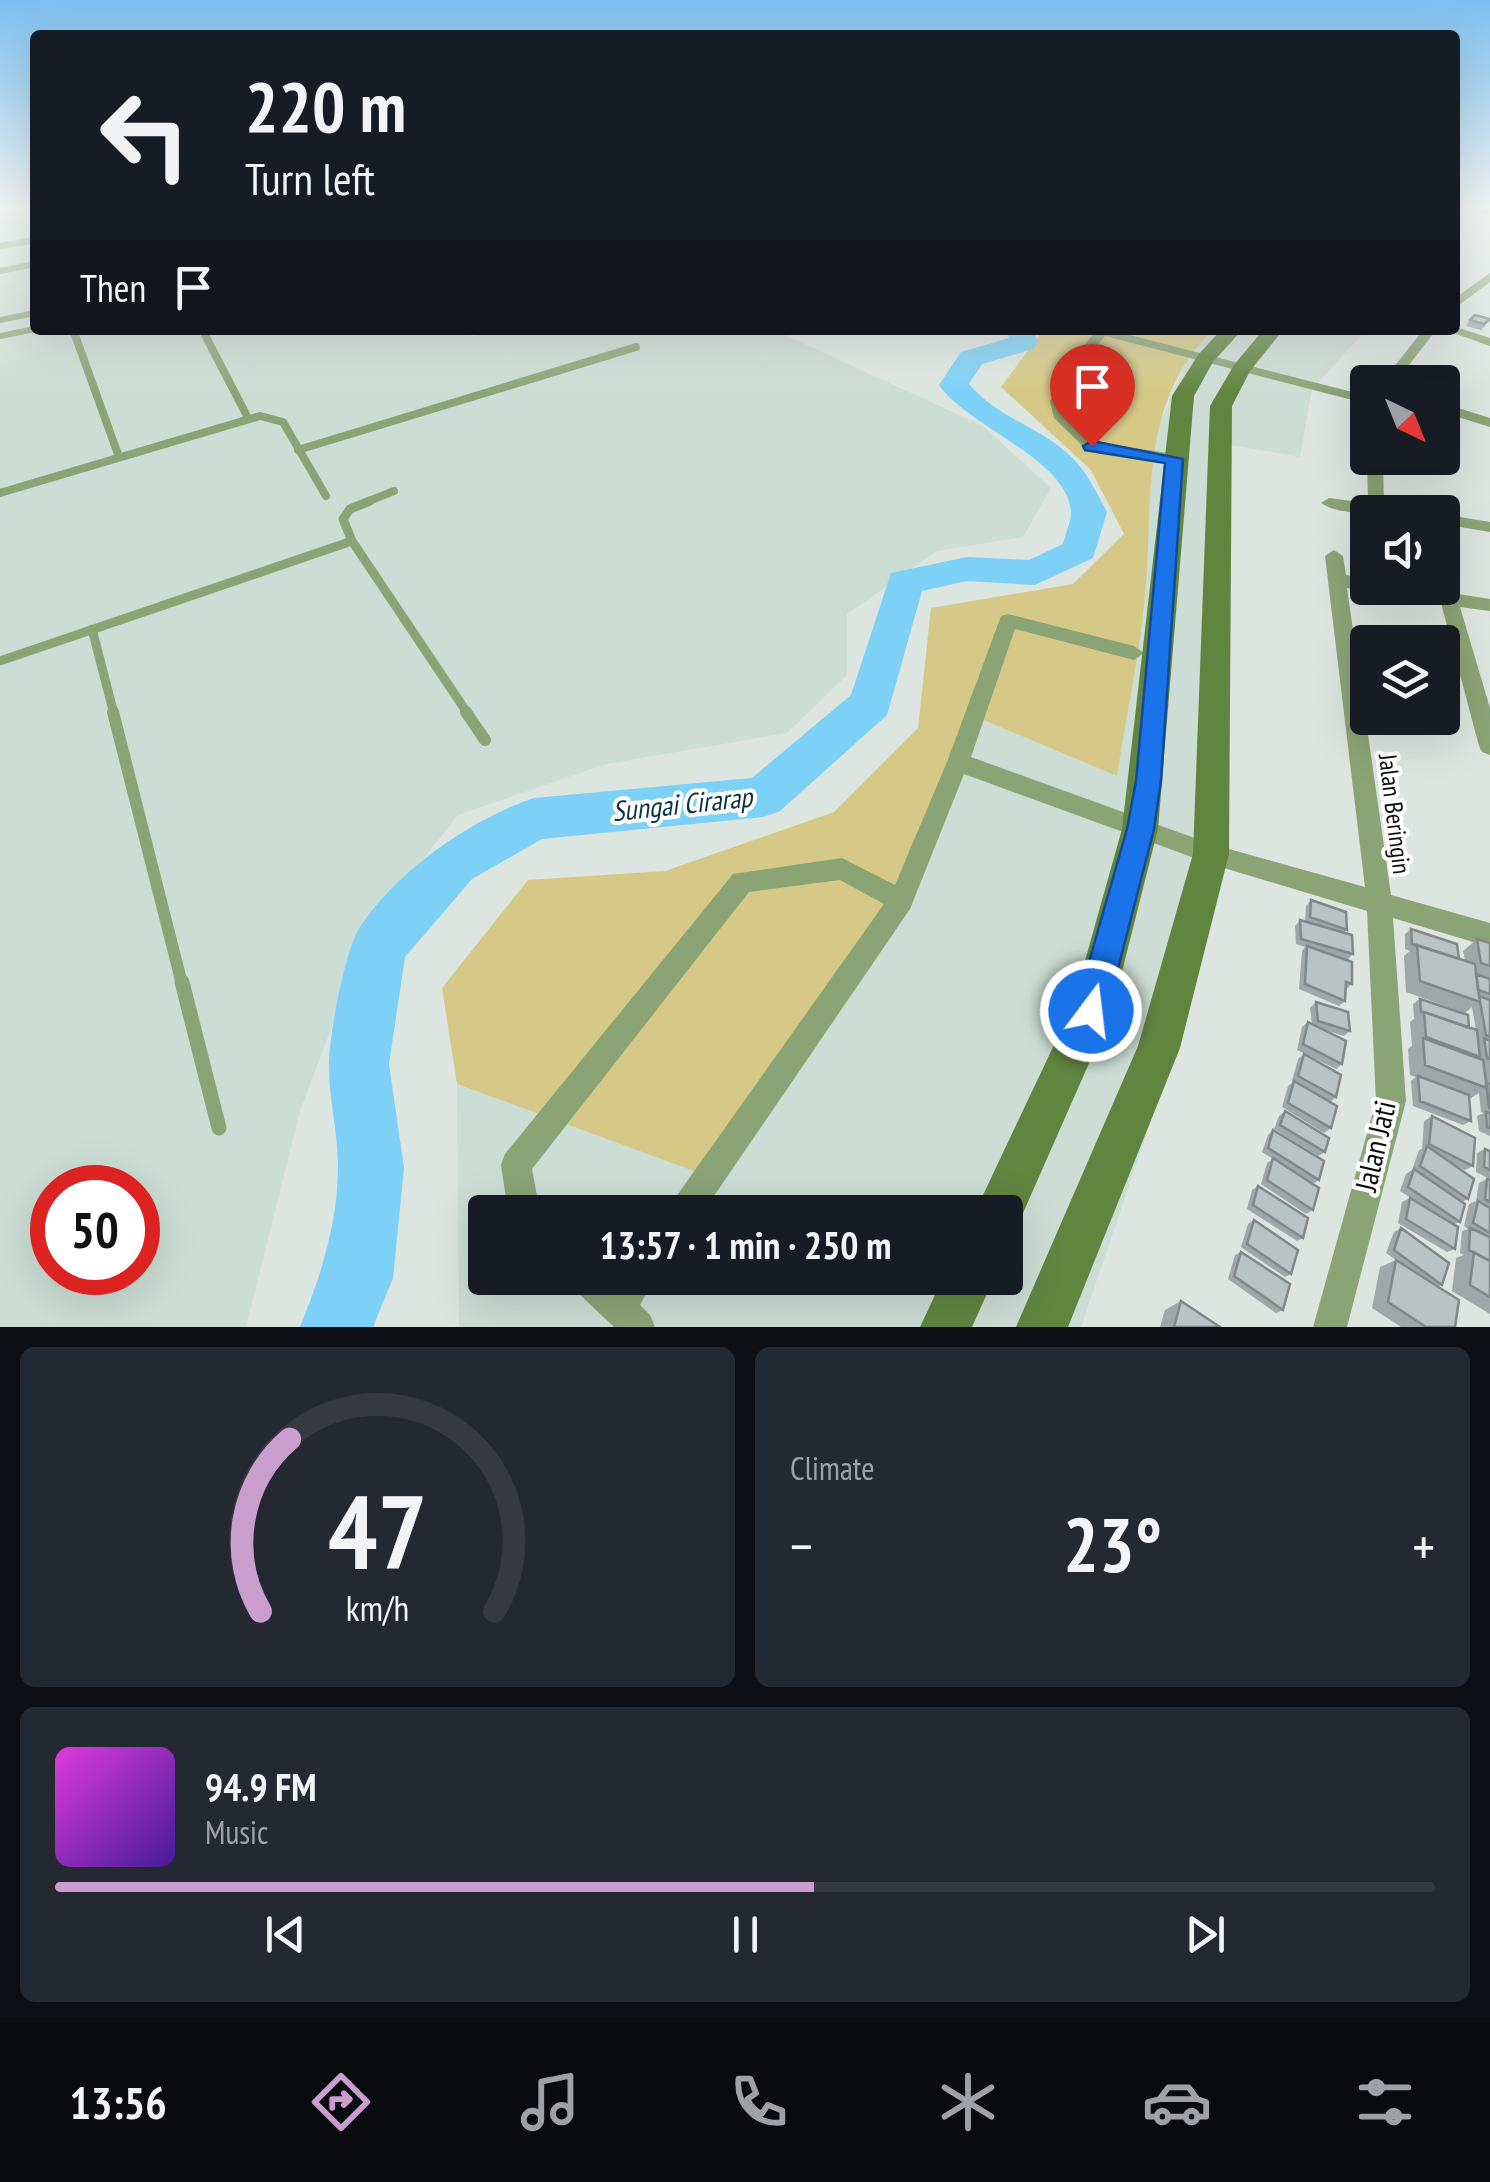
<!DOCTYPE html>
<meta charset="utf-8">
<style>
:root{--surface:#171b24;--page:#242831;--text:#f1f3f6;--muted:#9ea1a6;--line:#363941;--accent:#c99ece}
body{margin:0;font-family:"PT Sans Narrow",sans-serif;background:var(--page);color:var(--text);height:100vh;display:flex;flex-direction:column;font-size:38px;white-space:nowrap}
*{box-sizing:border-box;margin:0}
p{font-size:32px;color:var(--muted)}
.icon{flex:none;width:55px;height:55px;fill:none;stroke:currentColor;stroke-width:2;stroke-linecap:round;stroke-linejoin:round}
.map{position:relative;height:1327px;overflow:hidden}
.drawer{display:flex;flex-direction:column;gap:20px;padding:20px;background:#0d0f14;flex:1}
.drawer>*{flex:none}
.banner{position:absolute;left:30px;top:30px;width:1430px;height:305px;border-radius:10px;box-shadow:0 10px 40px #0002;background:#171b24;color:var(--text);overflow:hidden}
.needle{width:65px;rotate:137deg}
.tools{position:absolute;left:1350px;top:365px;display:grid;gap:20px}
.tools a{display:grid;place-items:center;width:110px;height:110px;border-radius:10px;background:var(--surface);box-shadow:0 10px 40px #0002;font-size:50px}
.speed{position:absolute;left:30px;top:1165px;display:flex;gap:20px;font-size:50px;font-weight:700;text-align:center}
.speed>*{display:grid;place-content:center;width:130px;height:130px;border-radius:50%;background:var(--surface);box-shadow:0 10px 40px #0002;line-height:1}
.speed .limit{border:15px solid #d22;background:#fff;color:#111}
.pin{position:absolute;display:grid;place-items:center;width:85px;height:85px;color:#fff;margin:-102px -42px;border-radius:50% 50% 50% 0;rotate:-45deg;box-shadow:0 0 10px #0007}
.pin .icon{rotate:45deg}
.me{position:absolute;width:110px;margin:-55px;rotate:15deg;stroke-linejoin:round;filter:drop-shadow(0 0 8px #0008)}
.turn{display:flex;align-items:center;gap:35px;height:210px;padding:0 50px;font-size:45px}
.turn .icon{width:130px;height:130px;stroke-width:2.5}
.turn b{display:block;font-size:70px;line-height:85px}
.then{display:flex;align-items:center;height:95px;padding:0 50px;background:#0003;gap:20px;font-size:38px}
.big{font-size:75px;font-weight:800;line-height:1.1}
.drawer .widget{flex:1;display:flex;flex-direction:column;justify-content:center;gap:15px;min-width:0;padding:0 35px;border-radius:15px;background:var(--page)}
.drawer .dial{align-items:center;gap:0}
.dial svg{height:260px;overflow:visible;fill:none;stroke:var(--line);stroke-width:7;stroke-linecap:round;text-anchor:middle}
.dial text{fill:var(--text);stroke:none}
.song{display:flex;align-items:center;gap:30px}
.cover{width:120px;height:120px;border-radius:15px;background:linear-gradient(135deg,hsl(300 70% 55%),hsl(260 70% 35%))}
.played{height:10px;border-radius:5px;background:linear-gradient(90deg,var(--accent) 55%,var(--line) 55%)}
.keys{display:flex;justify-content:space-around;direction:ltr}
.heat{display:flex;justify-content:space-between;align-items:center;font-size:55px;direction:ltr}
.drawer .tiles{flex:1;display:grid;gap:20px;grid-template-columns:1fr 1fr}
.widget:last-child{grid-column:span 2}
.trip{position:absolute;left:468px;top:1195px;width:555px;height:100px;border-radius:10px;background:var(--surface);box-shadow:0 10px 40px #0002;font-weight:800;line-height:100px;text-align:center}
.tab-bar{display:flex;height:160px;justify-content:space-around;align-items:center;background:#090b0e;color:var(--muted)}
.tab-bar .icon{width:70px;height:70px}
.tab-bar .active{color:var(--accent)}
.tab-bar b{font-size:45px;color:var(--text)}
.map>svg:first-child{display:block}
</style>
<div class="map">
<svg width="1490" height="1327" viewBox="0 0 1490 1327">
<rect width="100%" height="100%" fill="#dce5e0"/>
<path fill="#cbddd4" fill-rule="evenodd" d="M0 207H35V330H466L472 337 498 330H774L983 426 1051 488 1023 537 937 551 847 614V675L787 733 606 764 458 815 370 926 300 1111 246 1327H0ZM52 1188H138V1272H52Z
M1213 330H1366L1312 389 1300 457 1227 444 1188 1011 1081 1327H459L457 1084 702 1174 979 717 1117 775 1145 597 1153 442 1189 353ZM485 1212H1005V1278H485Z"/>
<path fill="#d6c987" d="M1043 330H1213C1138 403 1154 500 1145 595 1140 655 1126 716 1117 776L979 718 866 944 702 1174 457 1084 442 988 528 880 665 871 834 812 918 728 931 608 1073 584 1124 534 1091 470 1001 387Z"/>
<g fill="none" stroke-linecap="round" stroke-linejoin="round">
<path fill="#7dd0f6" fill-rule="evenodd" d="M1007 330H1035L1037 343 1033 349 982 364 969 384C995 416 1037 426 1067 453 1086 469 1095 490 1107 512L1093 558 1035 585 967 581 922 591 887 715 780 811 763 817 542 839 472 879 405 957 389 1064 404 1168 393 1278 373 1327H300C321 1276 338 1222 338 1166 338 1133 329 1100 329 1068 328 1040 345 949 360 927 399 869 468 821 534 798L752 778 851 695 891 573 967 557 1029 560 1063 544C1065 535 1071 522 1071 513 1069 459 969 428 939 385L961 352 1009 338Z"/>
<path stroke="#8ba476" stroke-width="6" d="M0 246 35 240
M0 271 35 264
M0 320 35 313
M73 330 76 338
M202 330 206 338
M0 336 35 329"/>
<path stroke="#8ba476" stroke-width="8" d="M75 335 119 457
M205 335 248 418
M298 450 636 347
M0 493 260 416 283 422 326 496
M364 503 394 491"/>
<path stroke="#8ba476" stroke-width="9" d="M370 501 350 509 343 519 352 541 468 714
M92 629 114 714
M0 661 352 541"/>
<path stroke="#8ba476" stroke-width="12" d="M113 712 182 984
M466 712 485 740"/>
<path stroke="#8ba476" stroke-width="15" d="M182 982 219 1128"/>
<path fill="#8ba476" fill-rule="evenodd" d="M1463 207 1490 209V215L1464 209Z
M1490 273V282L1455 308V298Z
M1456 327 1490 338V346L1445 330H1455Z
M1097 330H1110L1368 396V404L1105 336 1087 358 1064 401 1066 414 1096 442 1174 454 1182 459 1174 464 1086 449 1054 418 1050 401 1074 357Z
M1423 330H1436L1396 382H1382Z
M1442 403 1490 418V427L1442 412Z
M1367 458H1383L1384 505 1402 508 1404 512C1379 512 1342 517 1321 503L1329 498 1368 503Z
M1442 514 1490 522V532L1442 524Z
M1334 550 1343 556 1346 575 1368 579V588H1419L1490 599V611L1460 607 1490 708V755L1482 752 1479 746 1441 603C1408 598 1378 593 1347 588L1391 895 1490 923V947L1393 918 1406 1101 1347 1327H1313L1376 1101 1367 911 1211 864 964 774 910 909 703 1212H668L673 1201 884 904 840 880 749 892 532 1169 540 1212H508L501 1165 505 1154 733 874 842 858 895 885 947 762 1001 616 1008 614 1134 646 1144 653 1134 660 1015 629 971 757 1211 844 1365 887 1325 556Z
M570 1278H611L616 1282 619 1278H655L640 1305 650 1315 655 1327H614L575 1290Z"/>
<path fill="#61853f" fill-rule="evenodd" d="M1221 330H1242L1213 362 1194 396 1158 829 1112 1011 1016 1229 1005 1233V1212H975L1072 1007 1122 829 1172 396 1198 355Z
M1263 330H1283L1250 371 1232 406 1229 854 1180 1048 1068 1327H1016L1138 1046 1193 854 1210 406 1234 365Z
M943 1278H994L972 1327H920Z"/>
</g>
<path fill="#9ea8a8" d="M1470 320 1486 325 1481 330 1466 326Z
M1311 900 1347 930 1343 933 1353 954 1347 960 1352 984 1346 989 1345 1001 1339 1006 1299 989 1302 951 1305 947 1296 944 1295 926 1300 920 1305 922 1306 906Z
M1411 929 1459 959 1465 961 1463 951 1477 939 1490 943V1136L1479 1131 1477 1116 1484 1113 1481 1112 1479 1093 1471 1098 1469 1097 1471 1121 1463 1125 1413 1106 1411 1081 1416 1077 1410 1075 1408 1049 1412 1046 1410 1022 1415 1018H1414L1413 1004 1420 999 1469 1028 1476 1030 1472 1007 1465 1013 1406 992 1404 956 1410 951 1405 949V934Z
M1316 1002 1350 1031 1344 1036 1325 1030 1342 1064 1336 1069 1297 1050 1302 1027 1308 1022 1312 1024 1310 1008Z
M1304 1054 1336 1097 1330 1102 1331 1128 1324 1133 1282 1107 1288 1086 1293 1082 1292 1081 1298 1059Z
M1285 1111 1325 1152 1318 1156 1274 1129 1279 1116Z
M1432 1116 1473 1166 1465 1170 1454 1165 1468 1199 1462 1202 1460 1222 1454 1224 1455 1249 1447 1252 1398 1223 1402 1202 1410 1198 1419 1203 1400 1191 1406 1174 1412 1170 1419 1150 1422 1149 1424 1121Z
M1273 1130 1319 1180 1312 1184 1313 1210 1306 1214 1261 1184 1267 1163 1273 1159 1262 1152 1268 1135Z
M1485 1149 1490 1151V1179L1476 1172 1477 1153Z
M1487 1179 1490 1180V1314L1452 1291 1456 1258 1464 1255 1460 1253 1462 1231 1468 1229 1464 1226 1469 1204 1476 1201 1479 1183Z
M1258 1186 1303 1238 1297 1241 1247 1209 1252 1190Z
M1254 1220 1291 1274 1285 1277 1241 1247 1248 1224Z
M1401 1228 1442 1285 1438 1286 1455 1327H1401L1372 1308 1380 1267 1396 1260 1386 1253 1394 1232Z
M1241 1252 1283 1310 1276 1313 1228 1279 1235 1255Z
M1181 1301 1220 1327H1160L1165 1310Z"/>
<path fill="#b8c3c3" stroke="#818888" stroke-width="2.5" d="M1475 315 1490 319 1484 324 1470 320Z
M1311 900 1346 912 1347 930 1310 917Z
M1300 920 1352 935 1353 954 1301 939Z
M1411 929 1457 944 1459 959 1412 944Z
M1477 939 1490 943V966L1481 963Z
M1417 945 1475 964 1480 1002 1420 981Z
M1307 946 1352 962V984L1346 982 1345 1001 1305 984Z
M1476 974 1490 979V994L1478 990Z
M1479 996 1490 1000V1037L1486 1035Z
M1420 999 1468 1015 1469 1028 1424 1012V1013L1421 1012Z
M1316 1002 1348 1012 1350 1031 1318 1021Z
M1424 1012 1477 1030 1480 1057 1426 1037Z
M1308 1022 1346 1041 1342 1064 1303 1044Z
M1423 1038 1483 1060 1487 1088 1425 1065Z
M1484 1038 1490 1041V1059L1487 1058Z
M1304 1054 1341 1075 1336 1097 1298 1076Z
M1418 1076 1469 1095 1471 1121 1420 1101Z
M1294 1081 1337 1106 1331 1128 1288 1103Z
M1486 1083 1490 1084V1108H1489Z
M1285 1111 1329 1138 1325 1152 1280 1125Z
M1486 1112 1490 1113V1128L1487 1127Z
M1432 1116 1475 1138 1473 1166 1429 1144Z
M1273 1130 1324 1161 1319 1180 1268 1148Z
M1427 1146 1474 1179 1468 1199 1420 1166Z
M1485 1149 1490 1151V1170L1484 1167Z
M1273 1158 1319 1188 1313 1210 1267 1180Z
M1414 1169 1465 1204 1460 1222 1408 1187Z
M1487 1179 1490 1180V1202L1485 1199Z
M1258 1186 1308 1218 1303 1238 1253 1205Z
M1410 1198 1458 1227 1455 1249 1406 1219Z
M1478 1201 1490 1208V1233L1473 1223Z
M1254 1220 1298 1250 1291 1274 1247 1244Z
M1401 1228 1449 1263 1442 1285 1394 1250Z
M1470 1228 1490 1237V1261L1469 1250Z
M1241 1252 1290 1284 1283 1310 1234 1276Z
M1474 1252 1490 1261V1297L1470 1285Z
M1396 1260 1459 1300 1455 1327H1426L1388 1302Z
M1181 1301 1220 1327H1174Z"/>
<linearGradient id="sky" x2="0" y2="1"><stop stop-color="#7dbfee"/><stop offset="0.53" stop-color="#eff3f1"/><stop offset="1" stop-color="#eff3f1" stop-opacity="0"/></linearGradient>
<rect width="1490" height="393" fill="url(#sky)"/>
<path fill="#1a73e8" stroke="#114b97" stroke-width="2.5" d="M1092 441 1183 459 1161 781 1154 829 1107 1011 1102 1022 1091 1027 1080 1022 1075 1011 1127 829 1136 781 1165 463 1085 450 1083 446Z"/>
<g text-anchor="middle" stroke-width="8" stroke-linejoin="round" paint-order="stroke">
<g font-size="25" fill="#0a0d0b" stroke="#fff">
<text transform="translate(1395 814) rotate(83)" y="9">Jalan Beringin</text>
</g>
<g font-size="28" font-style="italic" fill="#0a3241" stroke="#fff">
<text transform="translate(682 804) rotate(-6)" y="10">Sungai Cirarap</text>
</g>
<g font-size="30" fill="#0a0d0b" stroke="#fff">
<text transform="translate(1376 1146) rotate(-77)" y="10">Jalan Jati</text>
</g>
</g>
</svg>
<div class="tools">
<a><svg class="needle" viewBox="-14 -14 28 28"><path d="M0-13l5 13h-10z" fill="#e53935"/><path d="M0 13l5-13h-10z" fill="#9ea1a6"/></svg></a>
<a><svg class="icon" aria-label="sound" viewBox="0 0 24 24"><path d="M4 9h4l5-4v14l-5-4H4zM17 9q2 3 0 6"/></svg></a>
<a><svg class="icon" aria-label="layers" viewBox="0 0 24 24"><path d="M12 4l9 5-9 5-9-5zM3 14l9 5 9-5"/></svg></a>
</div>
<div class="speed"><div class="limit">50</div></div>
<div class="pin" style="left:1092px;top:446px;background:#d93025"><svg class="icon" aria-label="arrive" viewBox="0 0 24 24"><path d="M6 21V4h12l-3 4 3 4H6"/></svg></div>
<svg class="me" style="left:1091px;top:1011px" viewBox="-20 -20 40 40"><circle r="17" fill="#1a73e8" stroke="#fff" stroke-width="3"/><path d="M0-11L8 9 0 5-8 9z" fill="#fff"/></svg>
<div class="trip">13:57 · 1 min · 250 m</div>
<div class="banner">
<div class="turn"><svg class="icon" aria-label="left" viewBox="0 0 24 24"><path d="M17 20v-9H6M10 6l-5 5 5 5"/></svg><div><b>220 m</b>Turn left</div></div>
<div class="then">Then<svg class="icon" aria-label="arrive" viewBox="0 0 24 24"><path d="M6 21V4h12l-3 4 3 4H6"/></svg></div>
</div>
</div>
<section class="drawer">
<div class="tiles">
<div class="widget dial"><svg viewBox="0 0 100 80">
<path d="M14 69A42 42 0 1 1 86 69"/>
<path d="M14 69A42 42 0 0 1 23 16" stroke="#c99ece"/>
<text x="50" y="56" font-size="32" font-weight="700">47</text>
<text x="50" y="72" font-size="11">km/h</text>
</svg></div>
<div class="widget"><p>Climate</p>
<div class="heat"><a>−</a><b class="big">23°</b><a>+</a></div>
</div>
<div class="widget">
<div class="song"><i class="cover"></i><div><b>94.9 FM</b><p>Music</p></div></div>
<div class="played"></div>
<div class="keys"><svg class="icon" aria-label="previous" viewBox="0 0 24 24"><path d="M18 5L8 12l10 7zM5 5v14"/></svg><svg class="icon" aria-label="pause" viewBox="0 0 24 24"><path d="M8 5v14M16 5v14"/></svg><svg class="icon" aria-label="next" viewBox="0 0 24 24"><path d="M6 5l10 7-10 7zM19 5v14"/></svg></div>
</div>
</div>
</section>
<nav class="tab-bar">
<b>13:56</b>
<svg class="icon active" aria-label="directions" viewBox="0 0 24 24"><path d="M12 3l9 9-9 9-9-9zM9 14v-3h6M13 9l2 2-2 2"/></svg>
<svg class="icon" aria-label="music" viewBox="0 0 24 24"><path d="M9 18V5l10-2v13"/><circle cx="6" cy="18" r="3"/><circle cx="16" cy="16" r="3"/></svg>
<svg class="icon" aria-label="phone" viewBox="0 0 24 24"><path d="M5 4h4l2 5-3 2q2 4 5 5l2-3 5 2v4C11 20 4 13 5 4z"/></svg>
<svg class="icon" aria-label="climate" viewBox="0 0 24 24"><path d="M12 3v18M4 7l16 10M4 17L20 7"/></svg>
<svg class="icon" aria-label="car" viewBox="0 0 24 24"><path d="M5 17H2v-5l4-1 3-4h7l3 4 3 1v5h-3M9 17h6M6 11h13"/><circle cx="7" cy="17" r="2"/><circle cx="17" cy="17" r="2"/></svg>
<svg class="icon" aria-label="filters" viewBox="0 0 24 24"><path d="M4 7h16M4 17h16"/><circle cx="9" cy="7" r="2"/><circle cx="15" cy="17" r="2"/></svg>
</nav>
